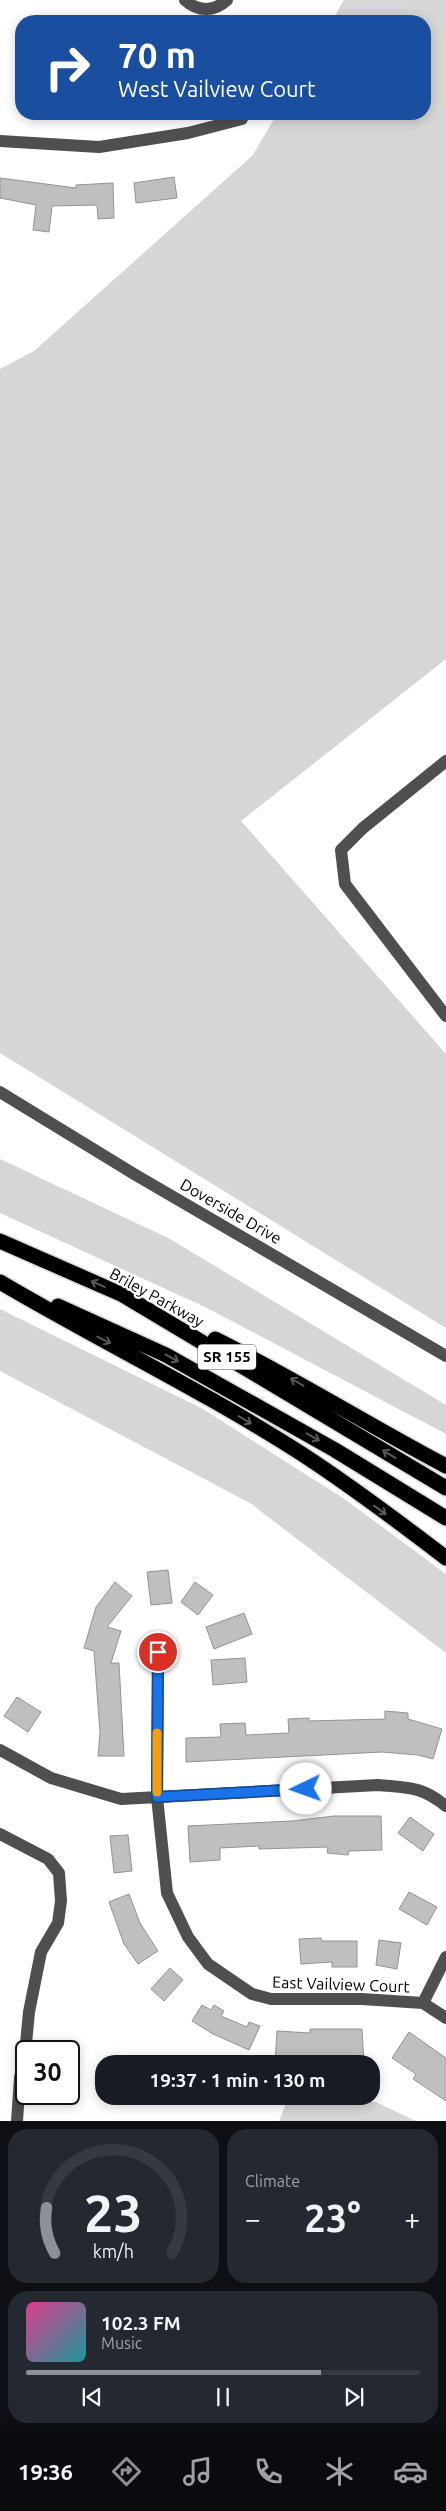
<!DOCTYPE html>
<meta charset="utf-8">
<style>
:root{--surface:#171b24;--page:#242831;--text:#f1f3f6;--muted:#9ea1a6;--line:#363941;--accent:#8c9099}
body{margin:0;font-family:Ubuntu,sans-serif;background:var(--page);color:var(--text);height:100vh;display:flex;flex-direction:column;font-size:19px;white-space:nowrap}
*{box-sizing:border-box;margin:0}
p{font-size:16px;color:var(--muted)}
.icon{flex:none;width:28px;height:28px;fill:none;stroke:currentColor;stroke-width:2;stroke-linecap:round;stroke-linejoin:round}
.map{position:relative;height:2121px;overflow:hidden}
.sheet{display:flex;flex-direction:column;gap:8px;padding:8px;background:#0d0f14;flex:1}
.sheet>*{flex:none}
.guide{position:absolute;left:15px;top:15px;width:416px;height:105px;border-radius:20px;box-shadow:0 2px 12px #0003;background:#1a4fa0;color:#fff;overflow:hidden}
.speed{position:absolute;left:15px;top:2040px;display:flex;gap:10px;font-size:25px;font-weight:700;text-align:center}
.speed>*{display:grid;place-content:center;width:65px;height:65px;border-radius:50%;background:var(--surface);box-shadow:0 2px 12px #0003;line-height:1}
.speed .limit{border:2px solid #111;border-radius:8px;background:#fff;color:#111}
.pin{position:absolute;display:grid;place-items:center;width:42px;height:42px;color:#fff;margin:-21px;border:2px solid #fff;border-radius:50%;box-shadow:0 1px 5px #0007}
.me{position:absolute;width:55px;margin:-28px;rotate:267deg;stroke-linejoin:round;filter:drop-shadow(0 0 4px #0008)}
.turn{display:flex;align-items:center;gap:18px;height:105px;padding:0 20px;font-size:22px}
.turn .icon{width:65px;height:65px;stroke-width:2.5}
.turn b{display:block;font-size:35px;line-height:42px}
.big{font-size:38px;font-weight:700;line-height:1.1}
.sheet .widget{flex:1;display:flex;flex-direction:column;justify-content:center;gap:8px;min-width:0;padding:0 18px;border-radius:20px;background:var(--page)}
.sheet .dial{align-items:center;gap:0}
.dial svg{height:130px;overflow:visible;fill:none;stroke:var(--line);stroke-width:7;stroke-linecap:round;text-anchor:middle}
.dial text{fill:var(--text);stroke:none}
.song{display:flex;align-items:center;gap:15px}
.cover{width:60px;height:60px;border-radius:8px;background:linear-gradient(135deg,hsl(330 70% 55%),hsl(180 70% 35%))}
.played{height:5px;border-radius:2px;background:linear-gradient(90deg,var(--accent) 75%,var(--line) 75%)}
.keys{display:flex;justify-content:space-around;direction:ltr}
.heat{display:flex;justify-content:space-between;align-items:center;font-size:28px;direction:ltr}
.sheet .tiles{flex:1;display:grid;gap:8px;grid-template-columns:1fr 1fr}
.widget:last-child{grid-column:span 2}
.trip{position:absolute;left:95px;top:2055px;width:285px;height:50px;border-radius:20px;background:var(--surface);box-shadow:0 2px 12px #0003;font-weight:700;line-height:50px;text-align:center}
.dock{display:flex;height:80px;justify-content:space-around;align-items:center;background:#090b0e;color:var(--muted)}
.dock .icon{width:35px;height:35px}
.dock .current{color:var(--accent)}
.dock b{font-size:22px;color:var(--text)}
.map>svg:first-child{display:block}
</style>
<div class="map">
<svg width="446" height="2121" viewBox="0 0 446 2121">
<rect width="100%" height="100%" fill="#fff"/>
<path fill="#d6d6d6" d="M344 0H446V659L241 821 446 1054V1328L0 1053V369L34 351 252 156 277 114H425V21H332Z
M0 1159 170 1239 446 1405V1434L207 1308 0 1213Z
M0 1309 203 1409 343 1498 446 1574V1653L250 1503 0 1371Z
M289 2096 376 2102 416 2121H279Z"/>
<path fill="#bfbfbf" stroke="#939393" d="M174 177 177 198 136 203 134 183Z
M0 178 76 188V185L113 183 114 218 98 219 97 205 52 206 49 232 33 230 36 205 0 198Z
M168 1570 172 1603 151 1605 147 1572Z
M115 1582 132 1596 107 1627 121 1631 111 1663H119L124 1756H98L100 1733 94 1651 84 1648 96 1607Z
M195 1582 213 1595 198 1615 181 1602Z
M244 1613 252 1634 214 1649 206 1627Z
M245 1658 247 1682 213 1685 211 1660Z
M17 1697 41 1712 28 1732 4 1716Z
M385 1711 408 1713V1719L442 1729 433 1759 418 1755 382 1752 186 1762V1738L221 1737 220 1724 245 1723 246 1735 289 1733 288 1719 309 1718V1721L385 1719Z
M334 1816H381L382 1850 349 1851 348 1855 327 1853 328 1847 259 1849V1846L220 1848V1860L190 1862 188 1826 292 1821Z
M410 1817 434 1834 423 1851 398 1833Z
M128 1835 132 1871 114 1873 110 1836Z
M409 1892 437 1907 427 1925 399 1909Z
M129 1894 140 1923 158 1951 138 1964 124 1944 109 1902Z
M321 1938 322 1941H357V1967H332V1962L301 1964 299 1939Z
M379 1940 401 1943 397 1969 376 1965Z
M170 1968 183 1980 164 2001 151 1989Z
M202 2005 211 2010 214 2005 224 2011 221 2016 247 2027 249 2022 260 2026 249 2050 213 2034 192 2021Z
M310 2029H362L364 2064H275L277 2031 310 2033Z
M409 2032 446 2058V2101L413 2079 416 2074 392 2058Z"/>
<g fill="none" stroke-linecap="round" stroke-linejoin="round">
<defs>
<path id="highway" d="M0 1241 123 1295 446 1488
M0 1282C100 1341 204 1391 302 1454 351 1486 399 1522 446 1558
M58 1306 166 1355 335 1450 446 1518
M215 1339C294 1378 368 1425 446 1466"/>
</defs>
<use href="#highway" stroke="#dbdbdb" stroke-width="18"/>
<path stroke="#4f4f4f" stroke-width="12" d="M185 0C198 12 214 12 227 0
M0 141 99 147 188 133 242 119
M446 761 363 828 341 850 345 884 446 1016
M0 1092 134 1174 446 1356
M158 1652 157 1797 167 1893 188 1937 208 1964 252 1994 271 1999H362L423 2003 446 2018
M0 1750 51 1778 121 1799 378 1785C409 1788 421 1786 446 1806
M0 1834 48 1859 59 1873 61 1901 58 1923 41 1952 29 2012 25 2054 20 2078 17 2121
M423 2003 446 1957"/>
<use href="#highway" stroke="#000" stroke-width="15"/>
</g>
<defs><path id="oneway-shaft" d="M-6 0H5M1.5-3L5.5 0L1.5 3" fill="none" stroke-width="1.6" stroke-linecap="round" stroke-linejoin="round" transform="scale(1.25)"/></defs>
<g stroke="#595959">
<use href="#oneway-shaft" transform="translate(98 1284) rotate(-156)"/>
<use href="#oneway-shaft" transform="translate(104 1340) rotate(27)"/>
<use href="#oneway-shaft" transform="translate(172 1358) rotate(29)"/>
<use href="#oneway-shaft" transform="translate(297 1382) rotate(-150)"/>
<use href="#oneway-shaft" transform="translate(245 1420) rotate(31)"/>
<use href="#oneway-shaft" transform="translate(313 1437) rotate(29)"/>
<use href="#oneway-shaft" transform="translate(389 1454) rotate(-149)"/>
<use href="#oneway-shaft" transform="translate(380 1510) rotate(36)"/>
</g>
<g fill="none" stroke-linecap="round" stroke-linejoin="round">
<defs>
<path id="route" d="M158 1652 157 1797 306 1789"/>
</defs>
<use href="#route" stroke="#114b97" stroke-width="12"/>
<use href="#route" stroke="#1a73e8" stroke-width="9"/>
<path stroke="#f59e0b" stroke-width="9" d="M157 1792V1733"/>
</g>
<g text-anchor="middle" stroke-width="4.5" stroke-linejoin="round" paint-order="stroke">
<rect fill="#fff" stroke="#4c4c4c" stroke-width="1" x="198" y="1344.5" width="58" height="25" rx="4"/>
<g font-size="15" font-weight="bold" fill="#000">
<text x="227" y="1362">SR 155</text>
</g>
<g font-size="16" fill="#000" stroke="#fff">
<text transform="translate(231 1211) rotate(30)" y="6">Doverside Drive</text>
<text transform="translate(157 1297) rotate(29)" y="6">Briley Parkway</text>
<text transform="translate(341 1984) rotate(2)" y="6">East Vailview Court</text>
</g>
</g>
</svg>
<div class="speed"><div class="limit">30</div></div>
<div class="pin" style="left:158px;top:1652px;background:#d93025"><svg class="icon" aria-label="arrive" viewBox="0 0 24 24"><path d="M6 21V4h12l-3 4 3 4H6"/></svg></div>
<svg class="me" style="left:306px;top:1789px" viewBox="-20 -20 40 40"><circle r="19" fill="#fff"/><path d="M0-13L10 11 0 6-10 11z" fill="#1a73e8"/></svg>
<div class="trip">19:37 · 1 min · 130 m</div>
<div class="guide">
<div class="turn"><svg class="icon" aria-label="right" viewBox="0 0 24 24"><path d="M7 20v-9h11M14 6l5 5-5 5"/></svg><div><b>70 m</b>West Vailview Court</div></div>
</div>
</div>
<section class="sheet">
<div class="tiles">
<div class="widget dial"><svg viewBox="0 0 100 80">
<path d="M14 69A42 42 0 1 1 86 69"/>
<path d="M14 69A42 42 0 0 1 9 41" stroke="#8c9099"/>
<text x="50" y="56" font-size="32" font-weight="700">23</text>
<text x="50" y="72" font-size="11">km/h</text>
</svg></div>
<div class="widget"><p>Climate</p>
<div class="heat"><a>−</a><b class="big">23°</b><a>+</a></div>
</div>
<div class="widget">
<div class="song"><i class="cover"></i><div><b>102.3 FM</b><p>Music</p></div></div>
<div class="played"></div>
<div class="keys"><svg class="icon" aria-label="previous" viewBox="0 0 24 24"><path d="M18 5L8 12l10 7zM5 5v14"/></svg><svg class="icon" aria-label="pause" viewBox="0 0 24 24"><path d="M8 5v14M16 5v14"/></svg><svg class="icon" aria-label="next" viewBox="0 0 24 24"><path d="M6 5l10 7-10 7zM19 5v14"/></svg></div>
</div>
</div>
</section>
<nav class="dock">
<b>19:36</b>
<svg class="icon current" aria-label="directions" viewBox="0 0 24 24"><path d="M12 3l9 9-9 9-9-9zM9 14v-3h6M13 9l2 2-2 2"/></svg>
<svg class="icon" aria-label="music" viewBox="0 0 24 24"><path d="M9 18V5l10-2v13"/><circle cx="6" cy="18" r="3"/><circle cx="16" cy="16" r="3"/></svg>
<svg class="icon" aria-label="phone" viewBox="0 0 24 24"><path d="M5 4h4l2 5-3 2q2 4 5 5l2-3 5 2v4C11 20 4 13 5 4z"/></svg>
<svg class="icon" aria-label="climate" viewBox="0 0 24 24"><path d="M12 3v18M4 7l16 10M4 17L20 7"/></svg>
<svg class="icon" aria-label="car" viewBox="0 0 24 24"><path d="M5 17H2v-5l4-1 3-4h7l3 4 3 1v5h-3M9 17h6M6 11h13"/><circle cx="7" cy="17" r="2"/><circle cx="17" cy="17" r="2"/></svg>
</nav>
